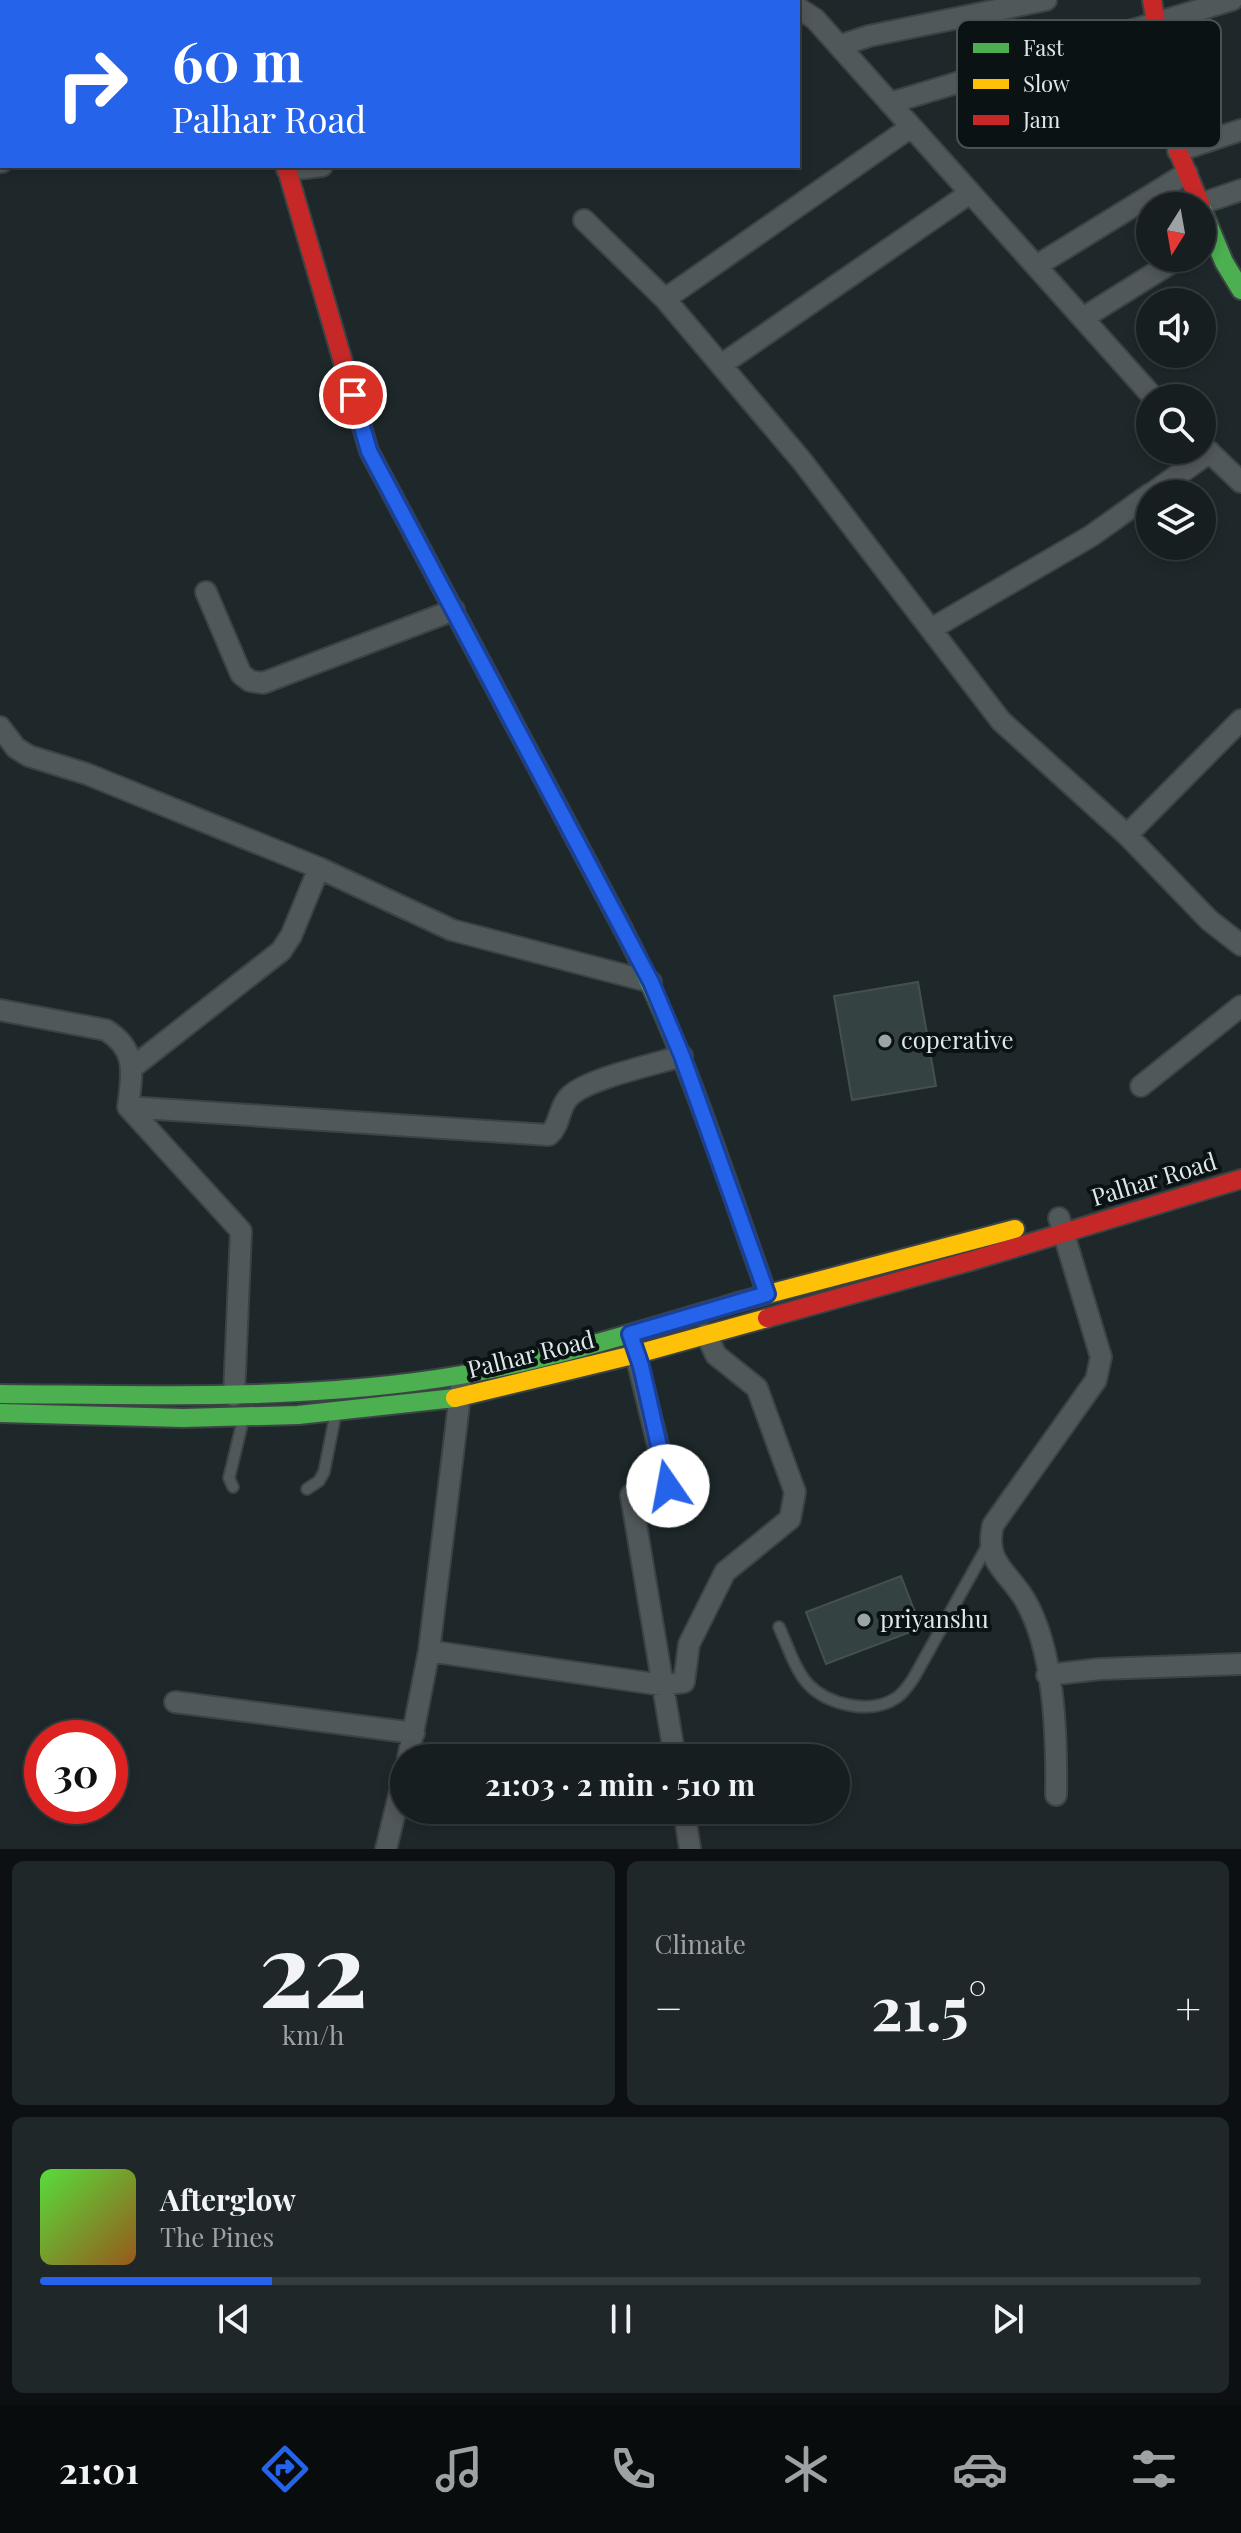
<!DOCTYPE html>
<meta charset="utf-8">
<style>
:root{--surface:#161e20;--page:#1f2729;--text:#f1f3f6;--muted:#9ea2a5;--line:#353c3e;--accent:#2563eb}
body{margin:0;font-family:"Playfair Display",serif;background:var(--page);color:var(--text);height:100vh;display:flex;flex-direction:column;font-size:30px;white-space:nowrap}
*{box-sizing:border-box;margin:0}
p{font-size:26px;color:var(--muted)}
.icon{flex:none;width:44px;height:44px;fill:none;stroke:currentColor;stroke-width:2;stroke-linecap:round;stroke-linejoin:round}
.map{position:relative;height:1849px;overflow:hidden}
.panel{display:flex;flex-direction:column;gap:12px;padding:12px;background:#0c1012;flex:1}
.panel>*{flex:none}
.guide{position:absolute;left:0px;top:0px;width:800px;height:168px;box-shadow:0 4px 12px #0003,0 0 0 2px var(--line);background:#2563eb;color:#fff;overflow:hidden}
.needle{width:52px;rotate:191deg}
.fabs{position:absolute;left:1136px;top:192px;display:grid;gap:16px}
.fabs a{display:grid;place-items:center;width:80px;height:80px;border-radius:50%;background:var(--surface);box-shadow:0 4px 12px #0003,0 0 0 2px var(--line);font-size:40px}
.speed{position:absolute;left:24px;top:1720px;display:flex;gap:16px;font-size:40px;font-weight:700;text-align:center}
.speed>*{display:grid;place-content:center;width:104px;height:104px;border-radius:50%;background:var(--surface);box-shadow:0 4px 12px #0003,0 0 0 2px var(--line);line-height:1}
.speed .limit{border:12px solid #d22;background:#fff;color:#111}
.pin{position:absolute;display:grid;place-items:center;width:68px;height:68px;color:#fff;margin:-34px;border:4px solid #fff;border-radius:50%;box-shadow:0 2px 8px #0007}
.me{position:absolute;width:88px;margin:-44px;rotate:348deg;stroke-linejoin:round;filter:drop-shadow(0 0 6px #0008)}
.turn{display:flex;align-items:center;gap:28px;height:168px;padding:0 40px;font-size:36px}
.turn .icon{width:104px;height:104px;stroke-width:2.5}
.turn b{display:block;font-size:56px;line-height:68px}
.big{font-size:60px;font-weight:700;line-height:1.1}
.panel .widget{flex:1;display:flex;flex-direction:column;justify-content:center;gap:12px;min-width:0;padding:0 28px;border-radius:12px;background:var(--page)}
.panel .dial{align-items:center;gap:0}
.dial b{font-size:104px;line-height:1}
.song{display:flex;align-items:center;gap:24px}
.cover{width:96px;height:96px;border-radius:12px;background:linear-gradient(135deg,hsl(110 70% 55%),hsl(30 70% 35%))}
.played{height:8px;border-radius:4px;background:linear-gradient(90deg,var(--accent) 20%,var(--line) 20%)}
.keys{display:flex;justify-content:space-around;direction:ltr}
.heat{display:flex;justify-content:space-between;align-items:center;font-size:44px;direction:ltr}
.panel .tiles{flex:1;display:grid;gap:12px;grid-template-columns:1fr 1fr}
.widget:last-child{grid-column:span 2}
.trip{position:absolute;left:390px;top:1744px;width:460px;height:80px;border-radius:40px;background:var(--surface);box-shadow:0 4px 12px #0003,0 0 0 2px var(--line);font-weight:700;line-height:80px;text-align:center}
.tabs{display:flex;height:128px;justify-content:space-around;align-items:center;background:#090c0d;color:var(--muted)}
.tabs .icon{width:56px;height:56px}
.tabs .selected{color:var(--accent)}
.tabs b{font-size:36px;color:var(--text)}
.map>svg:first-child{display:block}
</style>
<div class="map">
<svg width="1241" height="1849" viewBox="0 0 1241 1849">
<rect width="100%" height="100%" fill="#1e282a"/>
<path fill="#344342" stroke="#464e4e" stroke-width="2" d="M918 982 936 1086 852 1100 834 996Z
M901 1576 921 1628 826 1664 806 1612Z"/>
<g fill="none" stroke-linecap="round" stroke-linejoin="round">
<defs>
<path id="lane" d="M233 1487 229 1478 243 1420
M307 1489 319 1481 324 1472 336 1412
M779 1627C787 1644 795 1670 808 1684 828 1705 871 1715 896 1698 903 1694 908 1686 913 1679L989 1543"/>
<path id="street" d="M680 2 682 0
M798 8 815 19 1154 398
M839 46 869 36 1046 0
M890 103 1232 0
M1178 151 1241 130
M0 162H2
M287 170 322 166
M1200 204 1241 190
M584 220 665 299 802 461 1001 721 1127 835 1209 920 1241 945
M1036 266 1187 173
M665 299 911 127
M1083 318 1179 258
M721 365 970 193
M1202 445 1241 482
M1151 494 1210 452
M206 592 241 674 250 681 263 683 454 610
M931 629 1091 536 1150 494
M0 727 16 748 29 756 87 774 319 868 452 930 651 982
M1127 835 1241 720
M0 1010 106 1030C138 1050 132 1074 128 1107L241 1231 234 1396
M133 1067 281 951 291 936 319 868
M1141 1086 1241 1006
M128 1107 549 1135C561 1124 558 1108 569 1097 585 1079 656 1064 682 1056
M633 1343 668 1486 631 1495 675 1758
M461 1387 429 1651 662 1685 684 1682 689 1644 725 1572 790 1519 795 1492 757 1388 716 1355 706 1334
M1047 1675 1100 1669 1241 1664
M175 1702 414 1733
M408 1758 429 1651
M1056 1795C1057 1738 1055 1651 1025 1600 1008 1571 984 1563 993 1525L1096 1380 1101 1357 1059 1218
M684 1810 690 1849
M386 1849 404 1775"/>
<path id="fast" d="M1202 209 1224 262 1241 290
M623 929C684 1045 723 1171 767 1294
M0 1394C154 1395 309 1401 461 1375 555 1358 646 1329 738 1302
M0 1413 183 1418 298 1415 455 1398"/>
<path id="slow" d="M239 0V2
M452 607 623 929
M738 1302 1015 1229
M455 1398 637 1354 767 1318"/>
<path id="jam" d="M1152 0 1178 151 1201 206
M286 166 369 451 452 607
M767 1318 971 1261 1241 1179"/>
</defs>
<use href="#lane" stroke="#3c4345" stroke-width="14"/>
<use href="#street" stroke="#3c4345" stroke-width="24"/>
<use href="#fast" stroke="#3c4345" stroke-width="22"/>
<use href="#slow" stroke="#3c4345" stroke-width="22"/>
<use href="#jam" stroke="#3c4345" stroke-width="22"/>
<use href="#lane" stroke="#51585a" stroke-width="10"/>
<use href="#street" stroke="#51585a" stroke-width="20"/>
<use href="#fast" stroke="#4caf50" stroke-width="18"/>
<use href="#slow" stroke="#ffc107" stroke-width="18"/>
<use href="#jam" stroke="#c62828" stroke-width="18"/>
</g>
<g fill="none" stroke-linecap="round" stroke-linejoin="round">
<defs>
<path id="route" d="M353 395 369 451 651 982 682 1056 767 1294 630 1334 641 1366 668 1486"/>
</defs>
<use href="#route" stroke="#184099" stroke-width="20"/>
<use href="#route" stroke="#2563eb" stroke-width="14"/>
</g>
<g fill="#9ba5a7" stroke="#0a1213" stroke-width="3">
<circle cx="885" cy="1041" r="8"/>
<circle cx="864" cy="1620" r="8"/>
</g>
<g text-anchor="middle" stroke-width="8" stroke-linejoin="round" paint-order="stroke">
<g font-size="24" fill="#dee8ea" stroke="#0a1213" text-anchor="start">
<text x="901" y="1049">coperative</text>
<text x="880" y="1628">priyanshu</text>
</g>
<g font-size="24" fill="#dee8ea" stroke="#0a1213">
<text transform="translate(1154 1180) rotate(-17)" y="8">Palhar Road</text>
<text transform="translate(531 1355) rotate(-14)" y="8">Palhar Road</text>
</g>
</g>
<rect x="957" y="20" width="264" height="128" rx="12" fill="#0a1213" stroke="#4a5254" stroke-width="2"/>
<rect x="973" y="43" width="36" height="10" fill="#4caf50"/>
<rect x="973" y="79" width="36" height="10" fill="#ffc107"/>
<rect x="973" y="115" width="36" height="10" fill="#c62828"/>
<g font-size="22" fill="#dee8ea">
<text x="1023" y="56">Fast</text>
<text x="1023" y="92">Slow</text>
<text x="1023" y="128">Jam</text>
</g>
</svg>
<div class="fabs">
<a><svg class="needle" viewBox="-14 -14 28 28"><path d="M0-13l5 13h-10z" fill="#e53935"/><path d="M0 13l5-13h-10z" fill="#9ea2a5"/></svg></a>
<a><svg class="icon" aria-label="sound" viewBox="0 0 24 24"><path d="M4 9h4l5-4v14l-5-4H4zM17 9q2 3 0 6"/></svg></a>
<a><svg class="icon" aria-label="search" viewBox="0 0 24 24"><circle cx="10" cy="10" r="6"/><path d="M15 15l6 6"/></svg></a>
<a><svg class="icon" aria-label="layers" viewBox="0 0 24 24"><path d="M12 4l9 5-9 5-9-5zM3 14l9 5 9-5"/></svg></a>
</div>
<div class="speed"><div class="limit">30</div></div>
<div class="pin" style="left:353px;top:395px;background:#d93025"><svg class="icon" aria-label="arrive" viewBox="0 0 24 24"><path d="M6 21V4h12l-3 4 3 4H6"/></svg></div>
<svg class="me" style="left:668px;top:1486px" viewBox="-20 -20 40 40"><circle r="19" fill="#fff"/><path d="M0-13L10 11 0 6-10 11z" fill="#2563eb"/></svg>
<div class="trip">21:03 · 2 min · 510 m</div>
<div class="guide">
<div class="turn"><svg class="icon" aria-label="right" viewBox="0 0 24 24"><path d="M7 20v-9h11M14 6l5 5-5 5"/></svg><div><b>60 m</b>Palhar Road</div></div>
</div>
</div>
<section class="panel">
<div class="tiles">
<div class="widget dial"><b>22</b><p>km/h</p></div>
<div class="widget"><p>Climate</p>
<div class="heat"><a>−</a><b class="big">21.5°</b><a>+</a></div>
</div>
<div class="widget">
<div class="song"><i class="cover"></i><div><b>Afterglow</b><p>The Pines</p></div></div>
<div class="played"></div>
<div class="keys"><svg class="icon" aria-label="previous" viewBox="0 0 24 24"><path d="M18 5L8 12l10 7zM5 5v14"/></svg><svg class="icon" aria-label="pause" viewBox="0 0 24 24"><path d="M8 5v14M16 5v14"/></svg><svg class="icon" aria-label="next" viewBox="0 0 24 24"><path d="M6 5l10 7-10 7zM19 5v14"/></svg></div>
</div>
</div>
</section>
<nav class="tabs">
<b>21:01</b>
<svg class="icon selected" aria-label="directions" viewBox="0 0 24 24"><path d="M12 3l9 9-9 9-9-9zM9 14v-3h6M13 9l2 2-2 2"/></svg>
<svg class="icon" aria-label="music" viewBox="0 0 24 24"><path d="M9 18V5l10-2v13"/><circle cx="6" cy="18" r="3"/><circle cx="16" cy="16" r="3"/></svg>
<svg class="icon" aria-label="phone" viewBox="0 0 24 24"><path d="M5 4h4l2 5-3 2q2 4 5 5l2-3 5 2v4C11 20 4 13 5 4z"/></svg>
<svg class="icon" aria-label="climate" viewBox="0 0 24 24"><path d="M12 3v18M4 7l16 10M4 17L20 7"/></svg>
<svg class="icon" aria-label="car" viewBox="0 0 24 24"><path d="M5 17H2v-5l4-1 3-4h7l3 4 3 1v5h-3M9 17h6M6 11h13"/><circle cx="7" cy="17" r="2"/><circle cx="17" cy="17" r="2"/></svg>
<svg class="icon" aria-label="filters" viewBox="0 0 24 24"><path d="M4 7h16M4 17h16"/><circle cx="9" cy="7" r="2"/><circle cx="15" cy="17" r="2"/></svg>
</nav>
